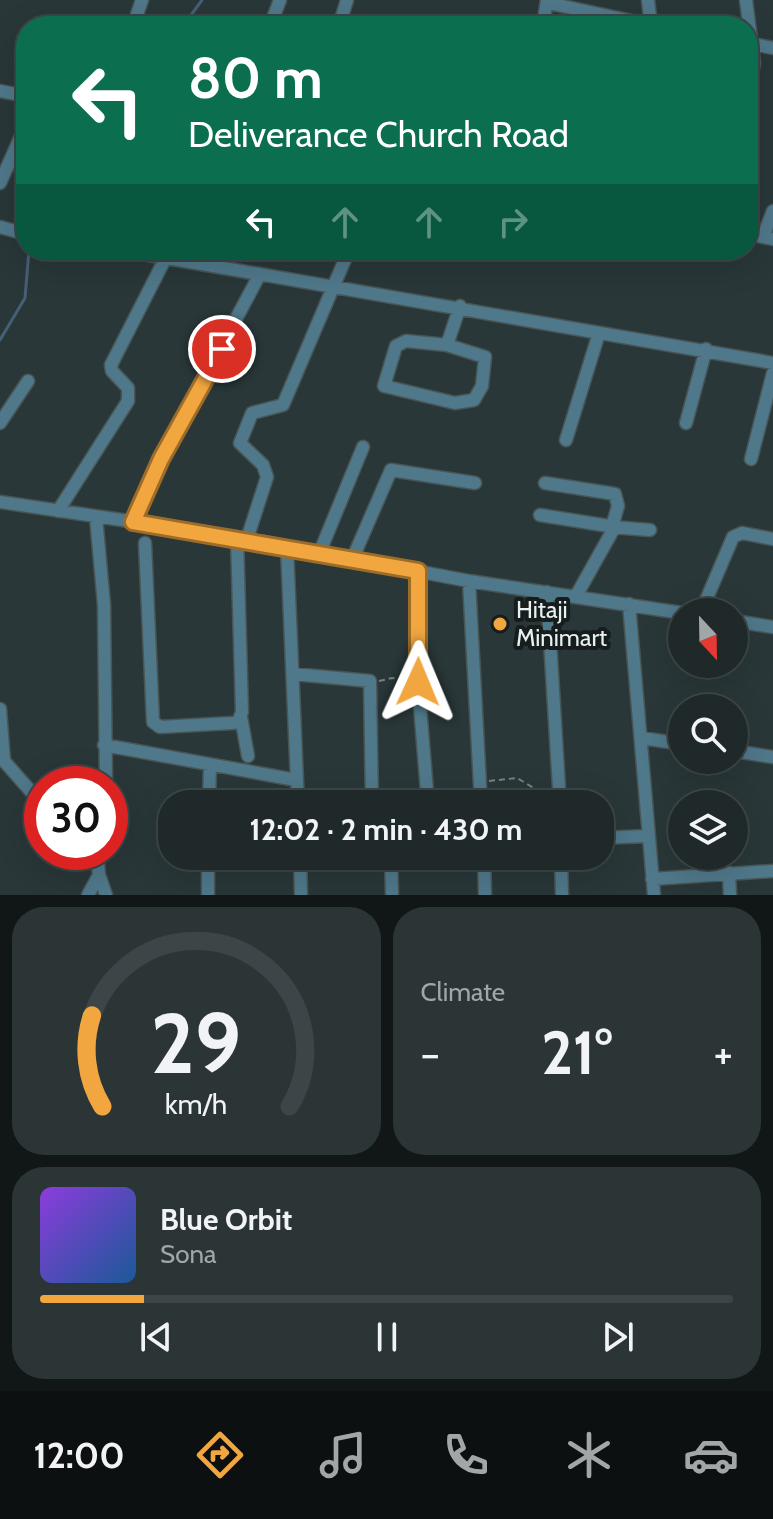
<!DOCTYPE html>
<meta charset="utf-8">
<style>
:root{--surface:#1f292a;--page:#2c3536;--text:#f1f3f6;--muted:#a1a6a8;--line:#3c4547;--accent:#f1a63f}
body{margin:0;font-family:Cabin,sans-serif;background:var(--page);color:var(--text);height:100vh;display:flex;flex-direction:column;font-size:30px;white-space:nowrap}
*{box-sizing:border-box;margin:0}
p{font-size:26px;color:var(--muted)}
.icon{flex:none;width:44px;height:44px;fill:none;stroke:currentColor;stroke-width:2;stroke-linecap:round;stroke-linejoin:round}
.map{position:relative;height:895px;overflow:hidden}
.side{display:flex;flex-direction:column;gap:12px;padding:12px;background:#111717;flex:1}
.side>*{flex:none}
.top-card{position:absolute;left:16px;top:16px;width:742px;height:244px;border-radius:32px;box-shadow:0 8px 32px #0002,0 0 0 2px var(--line);background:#0b6e4f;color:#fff;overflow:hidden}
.needle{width:52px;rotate:158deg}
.controls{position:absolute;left:668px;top:598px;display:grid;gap:16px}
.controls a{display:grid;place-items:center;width:80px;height:80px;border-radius:50%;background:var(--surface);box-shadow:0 8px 32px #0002,0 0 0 2px var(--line);font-size:40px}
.speed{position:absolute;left:24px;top:766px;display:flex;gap:16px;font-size:40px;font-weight:700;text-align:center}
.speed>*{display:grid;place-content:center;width:104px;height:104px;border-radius:50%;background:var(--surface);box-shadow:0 8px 32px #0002,0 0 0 2px var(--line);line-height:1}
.speed .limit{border:12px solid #d22;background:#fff;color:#111}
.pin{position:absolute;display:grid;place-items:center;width:68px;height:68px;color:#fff;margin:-34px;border:4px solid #fff;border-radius:50%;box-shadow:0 2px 8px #0007}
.me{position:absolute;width:88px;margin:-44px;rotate:1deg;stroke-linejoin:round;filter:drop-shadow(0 0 6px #0008)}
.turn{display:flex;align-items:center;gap:28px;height:168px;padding:0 40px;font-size:36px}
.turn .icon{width:104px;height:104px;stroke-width:2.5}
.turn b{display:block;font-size:56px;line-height:68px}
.lanes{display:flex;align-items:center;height:76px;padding:0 40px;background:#0003;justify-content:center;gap:40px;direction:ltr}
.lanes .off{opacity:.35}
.big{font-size:60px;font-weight:700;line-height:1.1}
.side .card{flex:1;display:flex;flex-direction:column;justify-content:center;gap:12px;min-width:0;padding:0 28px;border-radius:32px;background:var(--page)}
.side .dial{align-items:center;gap:0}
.dial svg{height:208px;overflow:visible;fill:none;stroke:var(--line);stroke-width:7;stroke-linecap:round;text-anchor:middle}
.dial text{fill:var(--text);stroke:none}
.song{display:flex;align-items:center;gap:24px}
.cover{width:96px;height:96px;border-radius:12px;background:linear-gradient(135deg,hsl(270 70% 55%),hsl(210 70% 35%))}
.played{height:8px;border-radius:4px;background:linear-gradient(90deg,var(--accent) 15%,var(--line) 15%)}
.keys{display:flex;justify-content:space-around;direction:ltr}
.heat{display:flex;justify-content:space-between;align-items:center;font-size:44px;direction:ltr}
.side .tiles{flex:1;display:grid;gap:12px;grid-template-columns:1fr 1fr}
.card:last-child{grid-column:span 2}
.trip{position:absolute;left:158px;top:790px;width:456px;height:80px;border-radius:32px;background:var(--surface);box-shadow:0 8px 32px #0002,0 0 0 2px var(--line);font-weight:700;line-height:80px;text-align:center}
.menu{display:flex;height:128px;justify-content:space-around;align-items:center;background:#0c1011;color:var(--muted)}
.menu .icon{width:56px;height:56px}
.menu .on{color:var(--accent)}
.menu b{font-size:36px;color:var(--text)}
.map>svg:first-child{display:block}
</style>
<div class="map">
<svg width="773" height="895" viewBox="0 0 773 895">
<rect width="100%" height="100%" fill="#293738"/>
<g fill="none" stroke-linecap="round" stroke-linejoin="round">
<path stroke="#465f76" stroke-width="3" d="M183 26 202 0
M0 340 25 298 29 250"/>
<defs>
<path id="minor" d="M648 0 651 25
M746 0 754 63 748 92
M548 3 655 26
M133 26 142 0
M270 26 280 0
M339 26 347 0
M423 26H436
M543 26 547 0
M748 43 773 48
M0 91 26 96
M0 183 26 125
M0 227 26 234
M748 234 773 239
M763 237 773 211
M120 250 773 363
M447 345 406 341 396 346 384 386 455 403 474 400 482 386 485 357 447 345 460 306
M0 423 28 381
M686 423 706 349
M566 440 599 333
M751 459 773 373
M545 483 615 494 618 506 612 527 650 530
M0 502 237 537 469 581 682 613
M58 511 128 401V388L112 371 111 365 166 257
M540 515 609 526 613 530 576 596
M96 517 104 605 106 784
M133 522 161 459 260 274
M247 539 267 477 263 465 240 443 252 413 283 405 349 250
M145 543 153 722 160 727 232 723 238 722 242 712 237 537
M287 548 298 804
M319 554 363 447
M352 560 391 470 475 483
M418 571V682L428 804
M469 581 481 804
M547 592 560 804
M629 604 654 895
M701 612 733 537 742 533 773 539
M734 621 773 627
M293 674 370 681 372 804
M0 709 4 761 42 804
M241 717 248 756
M642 738 682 744
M104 745 296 780
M734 751 773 757
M209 804 210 765
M600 838 648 836
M97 852 99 875 106 895
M208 856V895
M300 856 301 895
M391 856 392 895
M484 856 485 895
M561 856 562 895
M729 873 730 895
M652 879 773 871
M88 895 99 875"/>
</defs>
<use href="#minor" stroke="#485556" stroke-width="15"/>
<path stroke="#768282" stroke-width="2" stroke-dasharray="6 4" stroke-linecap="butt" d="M379 681 392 678 408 680
M489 781 517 778 549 797"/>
<use href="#minor" stroke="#4f788a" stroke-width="12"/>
</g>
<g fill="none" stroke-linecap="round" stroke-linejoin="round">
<defs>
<path id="route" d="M222 349 161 459 133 522 418 571V682"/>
</defs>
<use href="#route" stroke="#9d6c29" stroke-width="20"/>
<use href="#route" stroke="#f1a63f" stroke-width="14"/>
</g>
<circle fill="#f1a63f" stroke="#171d1d" stroke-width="3" cx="500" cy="624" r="8"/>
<g text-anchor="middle" stroke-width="8" stroke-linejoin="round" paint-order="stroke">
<g font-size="24" fill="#e8f1f1" stroke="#171d1d" text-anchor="start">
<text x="516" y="618">Hitaji<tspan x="516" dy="28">Minimart</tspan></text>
</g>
</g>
</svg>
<div class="controls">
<a><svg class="needle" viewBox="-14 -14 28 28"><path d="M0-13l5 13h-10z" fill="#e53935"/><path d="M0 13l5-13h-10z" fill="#a1a6a8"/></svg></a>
<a><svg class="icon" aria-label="search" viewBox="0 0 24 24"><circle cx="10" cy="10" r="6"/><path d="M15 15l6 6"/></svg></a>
<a><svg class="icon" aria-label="layers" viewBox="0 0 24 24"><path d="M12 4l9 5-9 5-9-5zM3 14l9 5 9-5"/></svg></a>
</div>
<div class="speed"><div class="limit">30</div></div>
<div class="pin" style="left:222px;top:349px;background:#d93025"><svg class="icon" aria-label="arrive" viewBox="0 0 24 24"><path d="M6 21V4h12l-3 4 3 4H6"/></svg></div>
<svg class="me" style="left:418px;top:682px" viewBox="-20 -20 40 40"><path d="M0-17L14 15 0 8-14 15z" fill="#f1a63f" stroke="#fff" stroke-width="4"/></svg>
<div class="trip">12:02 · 2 min · 430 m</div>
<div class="top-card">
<div class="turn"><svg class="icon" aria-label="left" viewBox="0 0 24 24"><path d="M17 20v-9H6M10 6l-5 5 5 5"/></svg><div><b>80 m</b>Deliverance Church Road</div></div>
<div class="lanes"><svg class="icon" aria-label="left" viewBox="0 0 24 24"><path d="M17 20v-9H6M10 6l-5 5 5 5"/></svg><svg class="icon off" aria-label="ahead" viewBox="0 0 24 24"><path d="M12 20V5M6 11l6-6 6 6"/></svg><svg class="icon off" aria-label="ahead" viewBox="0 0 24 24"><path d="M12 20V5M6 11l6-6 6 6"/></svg><svg class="icon off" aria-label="right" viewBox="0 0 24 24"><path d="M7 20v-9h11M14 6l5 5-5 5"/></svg></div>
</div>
</div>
<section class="side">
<div class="tiles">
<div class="card dial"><svg viewBox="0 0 100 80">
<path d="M14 69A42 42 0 1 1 86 69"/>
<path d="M14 69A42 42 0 0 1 10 34" stroke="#f1a63f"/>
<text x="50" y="56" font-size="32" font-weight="700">29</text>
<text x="50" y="72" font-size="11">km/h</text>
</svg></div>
<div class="card"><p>Climate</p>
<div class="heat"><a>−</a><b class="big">21°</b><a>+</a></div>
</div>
<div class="card">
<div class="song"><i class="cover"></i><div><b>Blue Orbit</b><p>Sona</p></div></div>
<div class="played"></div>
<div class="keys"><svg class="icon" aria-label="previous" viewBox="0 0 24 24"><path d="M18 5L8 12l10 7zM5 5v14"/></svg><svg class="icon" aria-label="pause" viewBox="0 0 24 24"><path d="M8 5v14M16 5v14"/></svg><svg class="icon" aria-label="next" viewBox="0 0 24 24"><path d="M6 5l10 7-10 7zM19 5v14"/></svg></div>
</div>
</div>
</section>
<nav class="menu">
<b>12:00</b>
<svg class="icon on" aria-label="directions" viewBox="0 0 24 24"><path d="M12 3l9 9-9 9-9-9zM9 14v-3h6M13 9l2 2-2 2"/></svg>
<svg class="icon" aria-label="music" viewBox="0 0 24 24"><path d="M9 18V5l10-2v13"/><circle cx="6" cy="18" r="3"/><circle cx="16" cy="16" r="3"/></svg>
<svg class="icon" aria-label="phone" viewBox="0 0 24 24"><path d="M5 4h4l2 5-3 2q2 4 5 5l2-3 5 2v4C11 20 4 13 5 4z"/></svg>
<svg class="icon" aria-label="climate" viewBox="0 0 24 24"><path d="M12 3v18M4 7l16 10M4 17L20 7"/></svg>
<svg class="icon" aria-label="car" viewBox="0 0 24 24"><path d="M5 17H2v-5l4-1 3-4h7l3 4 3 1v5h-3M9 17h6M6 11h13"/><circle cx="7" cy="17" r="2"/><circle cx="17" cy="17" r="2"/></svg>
</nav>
